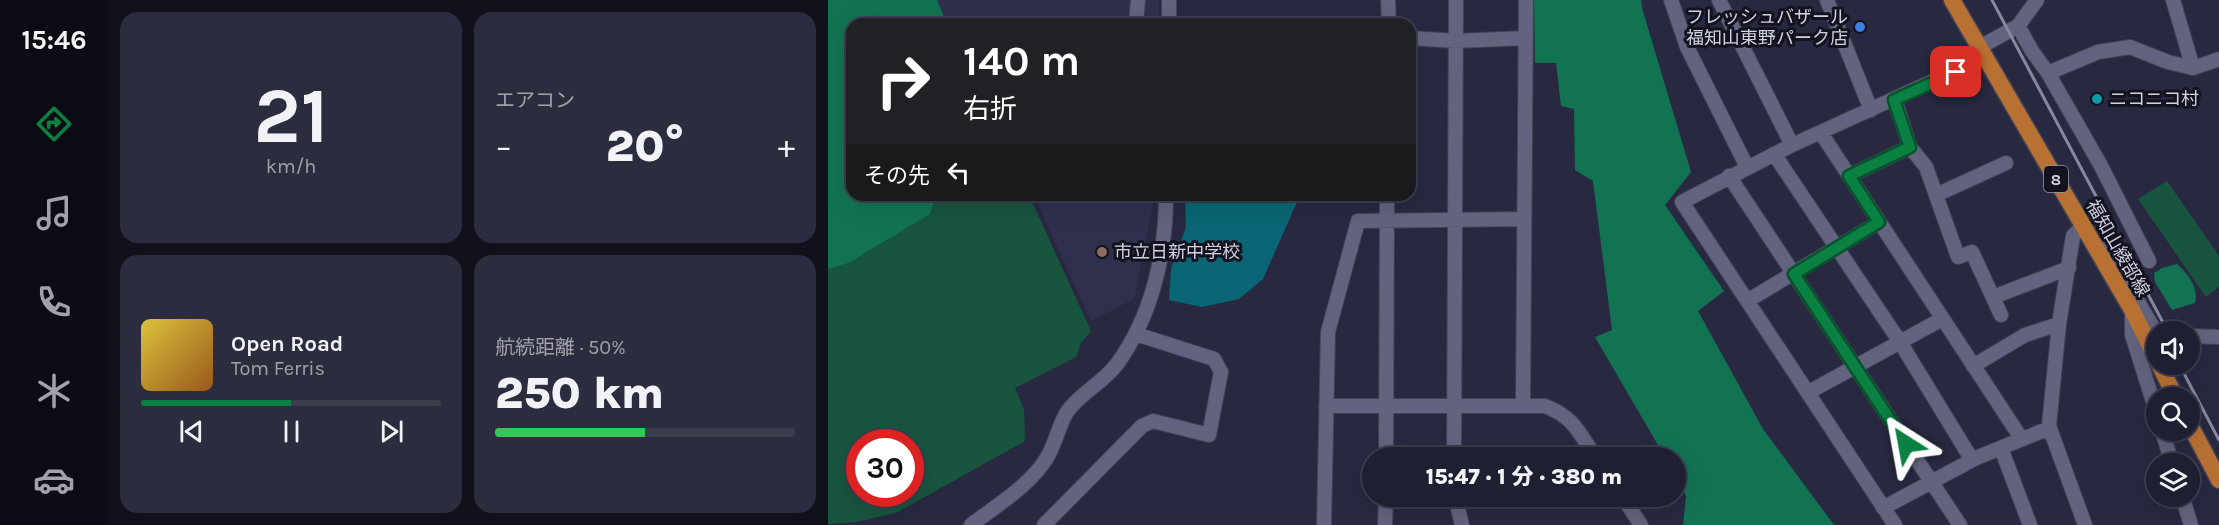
<!DOCTYPE html>
<html lang="ja">
<meta charset="utf-8">
<style>
:root{--surface:#1e1f31;--page:#2b2c3d;--text:#f1f3f6;--muted:#a1a2ab;--line:#3c3d4d;--accent:#0b8043}
body{margin:0;font-family:Karla,"Noto Sans JP",sans-serif;background:var(--page);color:var(--text);height:100vh;display:flex;flex-direction:column;font-size:22px;white-space:nowrap}
*{box-sizing:border-box;margin:0}
p{font-size:20px;color:var(--muted)}
.icon{flex:none;width:33px;height:33px;fill:none;stroke:currentColor;stroke-width:2;stroke-linecap:round;stroke-linejoin:round}
.map{position:relative;flex:1;overflow:hidden}
.drawer{display:flex;flex-direction:column;gap:12px;padding:12px;background:#10111b;width:720px}
.drawer>*{flex:none}
.banner{position:absolute;left:18px;top:18px;width:570px;height:183px;border-radius:18px;box-shadow:0 6px 24px #0002,0 0 0 2px var(--line);background:#202124;color:#fff;overflow:hidden}
.controls{position:absolute;left:1318px;top:321px;display:grid;gap:12px}
.controls a{display:grid;place-items:center;width:54px;height:54px;border-radius:50%;background:var(--surface);box-shadow:0 6px 24px #0002,0 0 0 2px var(--line);font-size:30px}
.speed{position:absolute;left:18px;top:429px;display:flex;gap:12px;font-size:30px;font-weight:700;text-align:center}
.speed>*{display:grid;place-content:center;width:78px;height:78px;border-radius:50%;background:var(--surface);box-shadow:0 6px 24px #0002,0 0 0 2px var(--line);line-height:1}
.speed .limit{border:9px solid #d22;background:#fff;color:#111}
.pin{position:absolute;display:grid;place-items:center;width:51px;height:51px;color:#fff;margin:-26px;border-radius:12px;box-shadow:0 3px 9px #0006}
.me{position:absolute;width:66px;margin:-33px;rotate:326deg;stroke-linejoin:round;filter:drop-shadow(0 0 4px #0008)}
.turn{display:flex;align-items:center;gap:21px;height:126px;padding:0 18px;font-size:27px}
.turn .icon{width:78px;height:78px;stroke-width:2.5}
.turn b{display:block;font-size:42px;line-height:51px}
.then{display:flex;align-items:center;height:57px;padding:0 18px;background:#0003;gap:12px;font-size:22px}
.big{font-size:45px;font-weight:800;line-height:1.1}
.drawer .widget{flex:1;display:flex;flex-direction:column;justify-content:center;gap:9px;min-width:0;padding:0 21px;border-radius:18px;background:var(--page)}
.drawer .dial{align-items:center;gap:0}
.dial b{font-size:78px;line-height:1}
.song{display:flex;align-items:center;gap:18px}
.cover{width:72px;height:72px;border-radius:9px;background:linear-gradient(135deg,hsl(50 70% 55%),hsl(30 70% 35%))}
.played{height:6px;border-radius:3px;background:linear-gradient(90deg,var(--accent) 50%,var(--line) 50%)}
.keys{display:flex;justify-content:space-around;direction:ltr}
.heat{display:flex;justify-content:space-between;align-items:center;font-size:33px;direction:ltr}
.charge{height:9px;border-radius:4px;background:linear-gradient(90deg,#34c759 50%,var(--line) 0)}
.drawer .tiles{flex:1;display:grid;gap:12px;grid-template-columns:repeat(2,1fr)}
.trip{position:absolute;left:534px;top:447px;width:324px;height:60px;border-radius:30px;background:var(--surface);box-shadow:0 6px 24px #0002,0 0 0 2px var(--line);font-weight:800;line-height:60px;text-align:center}
main{display:flex;flex:1;min-height:0}
.menu{display:flex;flex-direction:column;width:108px;justify-content:space-around;align-items:center;background:#0c0c14;color:var(--muted)}
.menu .icon{width:42px;height:42px}
.menu .active{color:var(--accent)}
.menu b{font-size:27px;color:var(--text)}
.map>svg:first-child{display:block}
</style>
<main>
<nav class="menu">
<b>15:46</b>
<svg class="icon active" aria-label="directions" viewBox="0 0 24 24"><path d="M12 3l9 9-9 9-9-9zM9 14v-3h6M13 9l2 2-2 2"/></svg>
<svg class="icon" aria-label="music" viewBox="0 0 24 24"><path d="M9 18V5l10-2v13"/><circle cx="6" cy="18" r="3"/><circle cx="16" cy="16" r="3"/></svg>
<svg class="icon" aria-label="phone" viewBox="0 0 24 24"><path d="M5 4h4l2 5-3 2q2 4 5 5l2-3 5 2v4C11 20 4 13 5 4z"/></svg>
<svg class="icon" aria-label="climate" viewBox="0 0 24 24"><path d="M12 3v18M4 7l16 10M4 17L20 7"/></svg>
<svg class="icon" aria-label="car" viewBox="0 0 24 24"><path d="M5 17H2v-5l4-1 3-4h7l3 4 3 1v5h-3M9 17h6M6 11h13"/><circle cx="7" cy="17" r="2"/><circle cx="17" cy="17" r="2"/></svg>
</nav>
<section class="drawer">
<div class="tiles">
<div class="widget dial"><b>21</b><p>km/h</p></div>
<div class="widget"><p>エアコン</p>
<div class="heat"><a>−</a><b class="big">20°</b><a>+</a></div>
</div>
<div class="widget">
<div class="song"><i class="cover"></i><div><b>Open Road</b><p>Tom Ferris</p></div></div>
<div class="played"></div>
<div class="keys"><svg class="icon" aria-label="previous" viewBox="0 0 24 24"><path d="M18 5L8 12l10 7zM5 5v14"/></svg><svg class="icon" aria-label="pause" viewBox="0 0 24 24"><path d="M8 5v14M16 5v14"/></svg><svg class="icon" aria-label="next" viewBox="0 0 24 24"><path d="M6 5l10 7-10 7zM19 5v14"/></svg></div>
</div>
<div class="widget"><p>航続距離 · 50%</p><b class="big">250 km</b><div class="charge"></div></div>
</div>
</section>
<div class="map">
<svg width="1391" height="525" viewBox="0 0 1391 525">
<rect width="100%" height="100%" fill="#282941"/>
<path fill="#2f304e" d="M109 0H331V24H119Z
M206 195H327L306 299 263 321Z"/>
<path fill="#18553f" fill-rule="evenodd" d="M0 0 24 24V195H199L206 206 263 331 253 343 248 357 187 388 196 409 197 441 68 513 28 522 2 524H0ZM32 442H82V494H32Z
M1339 181 1391 256V287L1378 297 1310 199Z"/>
<path fill="#127353" d="M0 0H109L119 24H24V195H108L102 214 20 263 0 269Z
M706 0H813L814 8 863 172 837 205 896 291 870 311 935 429 1006 525H855L858 496 848 476V458L837 457 767 337 784 330 765 181 747 170 746 109 733 106 728 63H707Z
M1349 264C1360 274 1371 287 1367 303L1344 310 1327 282 1326 273 1334 268Z"/>
<path fill="#0a6674" d="M357 195H472L435 279 411 299 374 307 341 300 343 269 358 227Z"/>
<g fill="none" stroke-linecap="round" stroke-linejoin="round">
<defs>
<path id="minor" d="M560 0 561 24
M843 0 859 47 919 167
M891 0 964 145
M999 0 1043 110
M1345 0 1365 68
M308 24 310 0
M341 24V0
M1190 26 1204 51 1220 73 1270 52 1302 47 1340 62 1365 68 1391 59
M582 38 628 41 698 38
M1152 47 1190 26 1209 0
M1220 73 1272 164 1321 261
M993 133 1193 438
M1082 147 1098 167 1130 257 1144 252 1173 315
M946 154 1072 342 1144 460
M901 176 1132 525
M1021 176 1082 147 1067 100
M1108 195 1178 163
M1255 226 1245 236 1231 324 1221 426 1257 525
M1266 246H1277L1329 334
M1165 297 1241 268
M919 301 1051 222
M1304 312V335L1329 414
M1362 336 1391 337
M1145 366 1197 335 1231 324
M981 392 1114 319
M695 405 698 0
M498 406H717C746 417 751 433 768 458
M1334 430 1344 464
M1173 448 1202 525
M558 458 559 195
M626 458 628 0
M627 496 634 525
M794 496 813 525
M1354 496 1363 525
M1055 508 1148 458 1214 431 1223 432
M143 525C169 505 205 484 221 454 228 441 231 425 239 412 252 393 275 383 289 364 324 316 338 254 338 195
M216 525 314 426 325 421 381 435 393 372 386 359 308 334
M496 525 500 332 530 221 696 219
M557 525 558 496
M1067 525 854 202 964 145 1158 57"/>
<path id="major" d="M1124 0 1304 310 1329 360
M1331 364 1348 398
M1362 425 1391 480"/>
</defs>
<use href="#minor" stroke="#434357" stroke-width="16"/>
<use href="#major" stroke="#434357" stroke-width="19"/>
<use href="#minor" stroke="#62647f" stroke-width="14"/>
<use href="#major" stroke="#b97133" stroke-width="16"/>
<path stroke="#87889c" stroke-width="3" d="M1164 0 1340 332
M1351 364 1391 440"/>
</g>
<g fill="none" stroke-linecap="round" stroke-linejoin="round">
<defs>
<path id="route" d="M1078 444 966 274 1051 222 1021 176 1082 147 1066 100 1128 72"/>
</defs>
<use href="#route" stroke="#07532c" stroke-width="15"/>
<use href="#route" stroke="#0b8043" stroke-width="10"/>
</g>
<circle fill="#3f7fe0" stroke="#12131e" stroke-width="2" cx="1032" cy="27" r="6"/>
<circle fill="#0f9aa8" stroke="#12131e" stroke-width="2" cx="1269" cy="99" r="6"/>
<circle fill="#8d6e63" stroke="#12131e" stroke-width="2" cx="274" cy="252" r="6"/>
<g text-anchor="middle" stroke-width="6" stroke-linejoin="round" paint-order="stroke">
<rect fill="#12131e" stroke="#9798a6" stroke-width="1.5" x="1216" y="166" width="24" height="26" rx="4.5"/>
<g font-size="16" font-weight="bold" fill="#d0d1e1">
<text x="1228" y="185">8</text>
</g>
<g font-size="18" fill="#d0d1e1" stroke="#12131e" text-anchor="start">
<text x="1020" y="23" text-anchor="end">フレッシュバザール<tspan x="1020" dy="21">福知山東野パーク店</tspan></text>
<text x="1281" y="105">ニコニコ村</text>
<text x="286" y="258">市立日新中学校</text>
</g>
<g font-size="18" fill="#d0d1e1" stroke="#12131e">
<text transform="translate(1290 248) rotate(60)" y="6">福知山綾部線</text>
</g>
</g>
</svg>
<div class="controls">
<a><svg class="icon" aria-label="sound" viewBox="0 0 24 24"><path d="M4 9h4l5-4v14l-5-4H4zM17 9q2 3 0 6"/></svg></a>
<a><svg class="icon" aria-label="search" viewBox="0 0 24 24"><circle cx="10" cy="10" r="6"/><path d="M15 15l6 6"/></svg></a>
<a><svg class="icon" aria-label="layers" viewBox="0 0 24 24"><path d="M12 4l9 5-9 5-9-5zM3 14l9 5 9-5"/></svg></a>
</div>
<div class="speed"><div class="limit">30</div></div>
<div class="pin" style="left:1128px;top:72px;background:#d93025"><svg class="icon" aria-label="arrive" viewBox="0 0 24 24"><path d="M6 21V4h12l-3 4 3 4H6"/></svg></div>
<svg class="me" style="left:1078px;top:444px" viewBox="-20 -20 40 40"><path d="M0-17L14 15 0 8-14 15z" fill="#0b8043" stroke="#fff" stroke-width="4"/></svg>
<div class="trip">15:47 · 1 分 · 380 m</div>
<div class="banner">
<div class="turn"><svg class="icon" aria-label="right" viewBox="0 0 24 24"><path d="M7 20v-9h11M14 6l5 5-5 5"/></svg><div><b>140 m</b>右折</div></div>
<div class="then">その先<svg class="icon" aria-label="left" viewBox="0 0 24 24"><path d="M17 20v-9H6M10 6l-5 5 5 5"/></svg></div>
</div>
</div>
</main>
